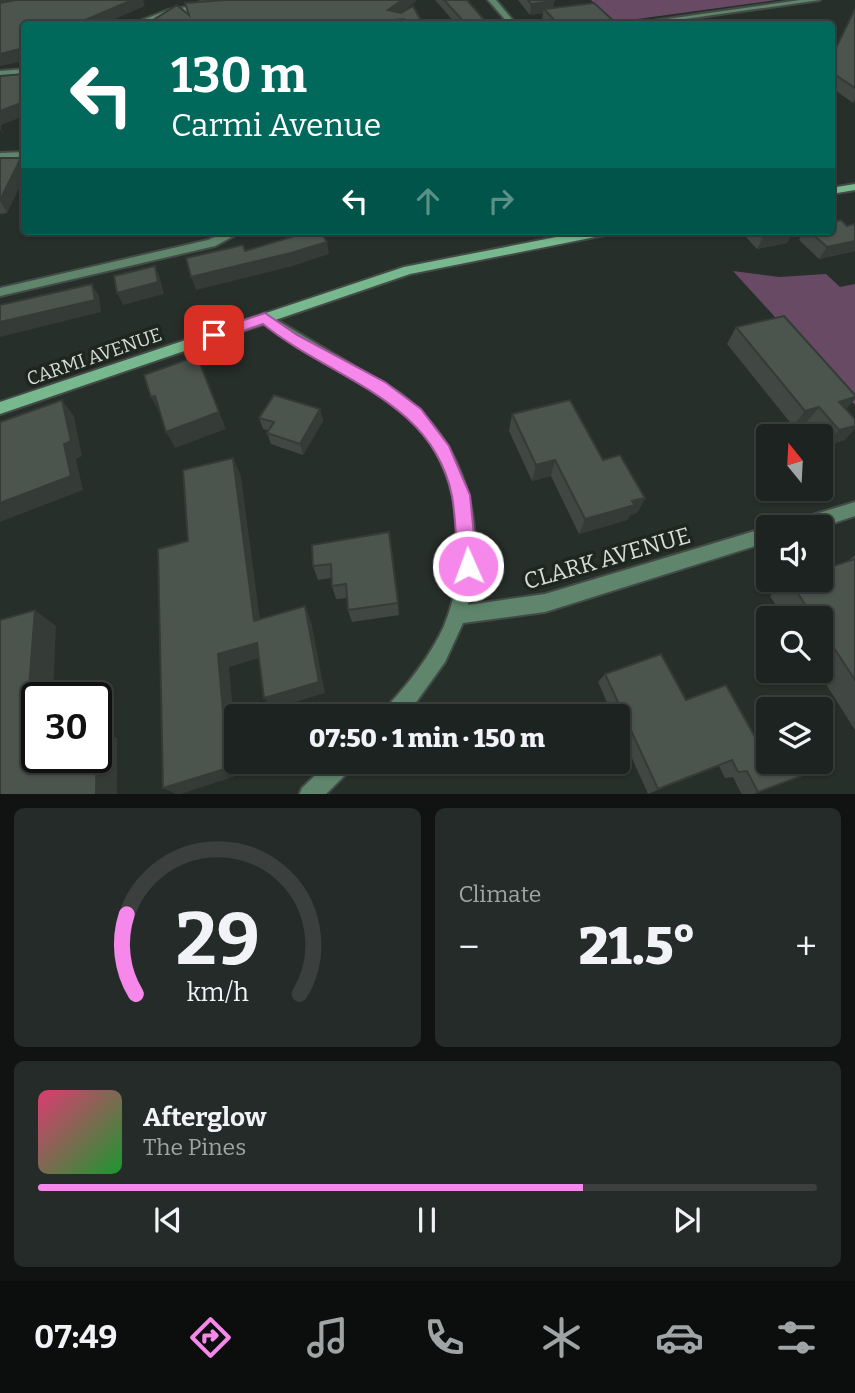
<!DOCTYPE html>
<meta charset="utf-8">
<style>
:root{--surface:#1d2320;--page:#252b29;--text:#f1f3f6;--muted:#a0a4a5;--line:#3b403e;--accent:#f788eb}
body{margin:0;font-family:Bitter,serif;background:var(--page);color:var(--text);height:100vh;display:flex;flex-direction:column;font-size:26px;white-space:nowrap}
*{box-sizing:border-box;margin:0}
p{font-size:23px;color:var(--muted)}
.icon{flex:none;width:38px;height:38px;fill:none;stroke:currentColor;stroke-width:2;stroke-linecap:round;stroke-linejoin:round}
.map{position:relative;height:794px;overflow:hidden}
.sheet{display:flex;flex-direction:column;gap:14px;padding:14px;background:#101312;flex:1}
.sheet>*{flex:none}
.guide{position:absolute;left:21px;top:21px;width:814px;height:214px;border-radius:7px;box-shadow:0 2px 5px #0004,0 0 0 2px var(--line);background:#00695c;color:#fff;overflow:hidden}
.needle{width:46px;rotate:342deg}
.fabs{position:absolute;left:756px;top:424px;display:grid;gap:14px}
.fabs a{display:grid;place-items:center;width:77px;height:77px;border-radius:7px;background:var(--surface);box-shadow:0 2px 5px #0004,0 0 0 2px var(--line);font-size:35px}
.speed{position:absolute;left:21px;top:682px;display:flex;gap:14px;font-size:35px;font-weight:700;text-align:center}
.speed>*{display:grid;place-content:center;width:91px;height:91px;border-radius:50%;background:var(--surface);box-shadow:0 2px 5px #0004,0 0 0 2px var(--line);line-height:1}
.speed .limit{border:4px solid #111;border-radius:10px;background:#fff;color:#111}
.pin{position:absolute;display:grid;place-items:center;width:60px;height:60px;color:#fff;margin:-30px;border-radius:14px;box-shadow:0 4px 10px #0006}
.me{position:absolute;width:77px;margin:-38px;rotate:358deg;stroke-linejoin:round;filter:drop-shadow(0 0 5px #0008)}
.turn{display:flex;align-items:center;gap:24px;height:147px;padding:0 35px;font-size:32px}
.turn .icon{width:91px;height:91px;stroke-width:2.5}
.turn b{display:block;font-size:49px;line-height:60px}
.lanes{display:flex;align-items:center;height:66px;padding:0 35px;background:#0003;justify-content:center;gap:35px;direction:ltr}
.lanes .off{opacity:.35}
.big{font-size:52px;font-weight:800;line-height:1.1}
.sheet .tile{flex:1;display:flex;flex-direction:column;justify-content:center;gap:10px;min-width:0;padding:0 24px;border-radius:10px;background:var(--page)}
.sheet .dial{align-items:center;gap:0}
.dial svg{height:182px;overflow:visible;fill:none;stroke:var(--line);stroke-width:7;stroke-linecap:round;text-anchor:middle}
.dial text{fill:var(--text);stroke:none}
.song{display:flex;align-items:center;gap:21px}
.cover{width:84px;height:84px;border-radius:10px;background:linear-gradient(135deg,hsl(340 70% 55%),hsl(130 70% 35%))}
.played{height:7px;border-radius:4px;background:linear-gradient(90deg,var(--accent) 70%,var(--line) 70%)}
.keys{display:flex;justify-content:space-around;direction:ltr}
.heat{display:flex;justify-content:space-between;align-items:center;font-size:38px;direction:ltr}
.sheet .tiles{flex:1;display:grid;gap:14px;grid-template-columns:1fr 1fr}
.tile:last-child{grid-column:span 2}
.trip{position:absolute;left:224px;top:704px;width:406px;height:70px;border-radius:7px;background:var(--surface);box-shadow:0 2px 5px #0004,0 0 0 2px var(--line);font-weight:800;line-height:70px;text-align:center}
.tab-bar{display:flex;height:112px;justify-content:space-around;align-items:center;background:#0c0e0d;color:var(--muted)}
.tab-bar .icon{width:49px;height:49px}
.tab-bar .selected{color:var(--accent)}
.tab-bar b{font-size:32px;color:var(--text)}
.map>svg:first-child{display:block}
</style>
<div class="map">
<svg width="855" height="795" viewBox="0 0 855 795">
<rect width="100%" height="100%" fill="#272f2a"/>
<path fill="#694a65" d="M591 0H776L615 22Z
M733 271 779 277 826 274 840 287 855 284V405Z"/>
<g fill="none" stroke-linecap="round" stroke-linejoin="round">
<defs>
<path id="street" d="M488 0H496L516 24H509Z
M800 0H820L649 24H632Z
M205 4 209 6 208 8 173 14 142 24H132L168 10Z
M24 69V74L0 77V71Z
M24 152V158L0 159V153Z
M228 231H243L215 246 0 296V288L208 240Z
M265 313 401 394C467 445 487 525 468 605L545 594 768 527V542L545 612 463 623 445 662 409 712 405 716H382L385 709C408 684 430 657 444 626 472 559 462 469 409 416 388 395 359 381 333 367 308 353 284 338 261 321L259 318 261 315Z
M855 502V516L821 527H788L790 522 796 520Z
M330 761H355L352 768 325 795H299L302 788Z"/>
<path id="secondary" d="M855 184V190L831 194V188Z
M587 231H611L605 235 410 274 0 414V402L404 267Z"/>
</defs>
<use href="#street" stroke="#434b46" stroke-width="4"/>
<use href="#secondary" stroke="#434b46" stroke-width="4"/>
<use href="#street" fill="#5f856c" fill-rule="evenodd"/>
<use href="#secondary" fill="#78b88f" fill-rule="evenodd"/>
</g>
<path fill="#414843" d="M199 0H417L400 13 423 24H147L188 14 185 3 200 2Z
M435 0H467L488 24H456Z
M518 0H554V1L553 8 617 24H547L542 20 543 13 530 15Z
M855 9V99L853 103 831 87V58Z
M0 158H21L24 163V177L7 213 0 214Z
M855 224V251L819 259 799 240 804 231H831Z
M745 231H794L787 243 757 249 743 234Z
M736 327 846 409 845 440 825 446 821 441V436H817L806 423 793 426 727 344Z
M320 409 323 421 303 455 271 444 267 433 269 431 263 429 259 418Z
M512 414 603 460 645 498 637 513 630 515 627 520 579 534 551 476 532 481 509 431Z
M312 545 398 603 399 615 352 622 348 610 347 598 336 599 332 586V578L318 580 313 566Z
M855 555V730L817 670H821V618H784L770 596 789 580 847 562Z
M605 674 686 700 760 746 804 775 751 795H742L733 777 725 778 719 766 648 794 618 727V716H613L598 682Z"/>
<path fill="#353b37" d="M0 0H19L0 6Z
M132 0H143L145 6 103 24H87L85 20Z
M402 0H417L388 21V10Z
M554 1 553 12 544 9 543 13 530 15 531 4Z
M24 48V61L0 66V54Z
M24 102V116L1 125 3 135 0 129V111Z
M21 158 24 163V177L7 213 0 200Z
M794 231 787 243 757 249 763 237Z
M855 241V251L819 259 827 247Z
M327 242 329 254 293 266 196 290 191 277Z
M155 266 160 278 164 294 123 305 117 293Z
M92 284 99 296 101 312 0 337V322Z
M197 356 226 429 175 448 166 432Z
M155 396 160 414 151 397Z
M855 397V399L843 413 826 417 839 402Z
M62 400 74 416 82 456 76 459 83 490 0 522V503L64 444Z
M819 407 806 423 793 426 805 411Z
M320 409 323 421 303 455 300 444Z
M855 426V429L845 440 825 446 839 430Z
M233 458 241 476 262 635 254 621Z
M555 460 551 476 532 481 536 465Z
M645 498 637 513 630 515 627 520 579 534 585 519Z
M305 606 311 621 325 693 273 709 264 698Z
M35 610 56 626 53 698H37V718L27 714Z
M257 643 266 656 229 667 236 744V761H238L239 775 178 795 163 788 218 654Z
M97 728 117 738V795H96Z
M732 760 719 766 648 794 658 789Z"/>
<path fill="#4c544e" stroke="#353b37" stroke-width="2" d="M16 0H132L85 20 98 24H24V48L0 54V3Z
M225 0H402L388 10 401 13 413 6 423 24H407L404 19 358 23 359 24H336V23L322 24H147L177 5 189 15 185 3Z
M444 0H467L488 24H466Z
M528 0H554V1L531 4Z
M594 3 617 24H558L544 9Z
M855 9V88L831 72V58Z
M686 22 690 24H665Z
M24 74V102L0 111V76Z
M0 158H21L0 200Z
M841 220 847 226 855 224V241L827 247 809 231H831V222Z
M311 231H320L327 242 291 253 191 277 186 258 243 245 245 251Z
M758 231H794L763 237Z
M155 266 158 282 117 293 114 276Z
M92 284 95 300 0 322V305Z
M784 316 855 395V397L839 402 855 419V426L839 430 819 407 805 411 736 327Z
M197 356 219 412 166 432 155 396 151 397 144 375Z
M274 395 320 409 300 444 267 433 274 422 259 418Z
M62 400 71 441 64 444 71 476 0 503V422Z
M570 400 603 460 620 455 645 498 632 501 635 505 585 519 555 460 536 465 512 414Z
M233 458 254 621 305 606 319 682 264 698 257 643 218 654 228 768 163 788 158 549 188 541 183 470Z
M389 532 398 603 348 610 346 584 332 586 331 564 313 566 312 545Z
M855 559V680L821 628V618H814L789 580 821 579V570Z
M35 610 27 714 37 711V758H96V728H97L96 795H0V620Z
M661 654 686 700 726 685 760 746 768 743V761H794L804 775 758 792 747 771 738 772 732 760 658 789 605 674Z"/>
<path fill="#f788eb" stroke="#a15899" stroke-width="2" d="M265 313 297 335 385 382 421 409 449 446 470 495 477 566 475 573 468 575 461 573 458 566C456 543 456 519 452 496 433 399 329 378 263 324L214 341 206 335 209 332Z"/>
<g text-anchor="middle" stroke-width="7" stroke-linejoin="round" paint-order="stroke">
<g font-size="19" fill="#d7dcd9" stroke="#1e2620">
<text transform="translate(94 356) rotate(-19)" y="7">CARMI AVENUE</text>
</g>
<g font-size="23" fill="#d7dcd9" stroke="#1e2620">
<text transform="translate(607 558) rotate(-16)" y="8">CLARK AVENUE</text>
</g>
</g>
</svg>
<div class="fabs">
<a><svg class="needle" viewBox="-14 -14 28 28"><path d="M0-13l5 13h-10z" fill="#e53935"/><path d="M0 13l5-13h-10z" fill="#a0a4a5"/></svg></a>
<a><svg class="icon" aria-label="sound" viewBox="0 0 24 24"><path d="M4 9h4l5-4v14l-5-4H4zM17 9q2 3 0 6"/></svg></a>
<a><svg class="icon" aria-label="search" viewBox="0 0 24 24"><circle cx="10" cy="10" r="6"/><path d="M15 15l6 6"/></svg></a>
<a><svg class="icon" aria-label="layers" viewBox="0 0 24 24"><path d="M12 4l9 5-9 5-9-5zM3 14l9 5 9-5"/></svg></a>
</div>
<div class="speed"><div class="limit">30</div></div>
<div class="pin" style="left:214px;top:335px;background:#d93025"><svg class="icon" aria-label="arrive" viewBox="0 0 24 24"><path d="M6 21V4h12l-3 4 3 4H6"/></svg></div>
<svg class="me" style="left:468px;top:566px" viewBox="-20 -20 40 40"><circle r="17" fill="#f788eb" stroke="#fff" stroke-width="3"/><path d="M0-11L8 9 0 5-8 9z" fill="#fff"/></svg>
<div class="trip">07:50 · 1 min · 150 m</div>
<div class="guide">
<div class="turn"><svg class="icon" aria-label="left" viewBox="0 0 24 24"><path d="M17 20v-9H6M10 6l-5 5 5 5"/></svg><div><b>130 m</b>Carmi Avenue</div></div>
<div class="lanes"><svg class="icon" aria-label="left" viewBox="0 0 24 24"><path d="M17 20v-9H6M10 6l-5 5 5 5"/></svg><svg class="icon off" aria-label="ahead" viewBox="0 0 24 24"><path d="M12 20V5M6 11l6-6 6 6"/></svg><svg class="icon off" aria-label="right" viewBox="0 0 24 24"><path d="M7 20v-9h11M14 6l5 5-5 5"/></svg></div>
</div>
</div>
<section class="sheet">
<div class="tiles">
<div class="tile dial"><svg viewBox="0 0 100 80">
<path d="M14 69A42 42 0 1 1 86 69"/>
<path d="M14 69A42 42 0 0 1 10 34" stroke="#f788eb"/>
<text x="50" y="56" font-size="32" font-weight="700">29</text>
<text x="50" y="72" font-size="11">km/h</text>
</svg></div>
<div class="tile"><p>Climate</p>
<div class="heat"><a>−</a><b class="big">21.5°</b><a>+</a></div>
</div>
<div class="tile">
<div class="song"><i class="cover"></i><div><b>Afterglow</b><p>The Pines</p></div></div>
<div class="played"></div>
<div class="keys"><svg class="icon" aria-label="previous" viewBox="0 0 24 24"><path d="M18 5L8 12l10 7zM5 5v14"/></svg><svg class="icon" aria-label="pause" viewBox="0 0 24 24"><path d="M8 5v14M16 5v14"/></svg><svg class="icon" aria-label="next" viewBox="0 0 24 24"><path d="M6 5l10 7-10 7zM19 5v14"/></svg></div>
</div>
</div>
</section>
<nav class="tab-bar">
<b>07:49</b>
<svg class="icon selected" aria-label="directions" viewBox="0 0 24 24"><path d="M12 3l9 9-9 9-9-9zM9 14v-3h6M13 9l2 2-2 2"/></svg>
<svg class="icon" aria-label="music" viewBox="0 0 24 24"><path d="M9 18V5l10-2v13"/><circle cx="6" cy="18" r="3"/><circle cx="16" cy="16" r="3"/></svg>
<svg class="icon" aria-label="phone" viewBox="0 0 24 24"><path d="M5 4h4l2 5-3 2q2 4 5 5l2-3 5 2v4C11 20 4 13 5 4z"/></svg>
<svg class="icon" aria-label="climate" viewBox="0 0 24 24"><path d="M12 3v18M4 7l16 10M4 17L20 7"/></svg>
<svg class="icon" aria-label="car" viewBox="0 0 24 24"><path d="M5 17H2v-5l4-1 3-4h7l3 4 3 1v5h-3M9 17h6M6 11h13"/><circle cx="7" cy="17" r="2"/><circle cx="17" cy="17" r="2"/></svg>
<svg class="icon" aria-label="filters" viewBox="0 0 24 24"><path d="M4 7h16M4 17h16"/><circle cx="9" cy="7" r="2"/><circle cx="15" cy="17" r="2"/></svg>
</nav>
